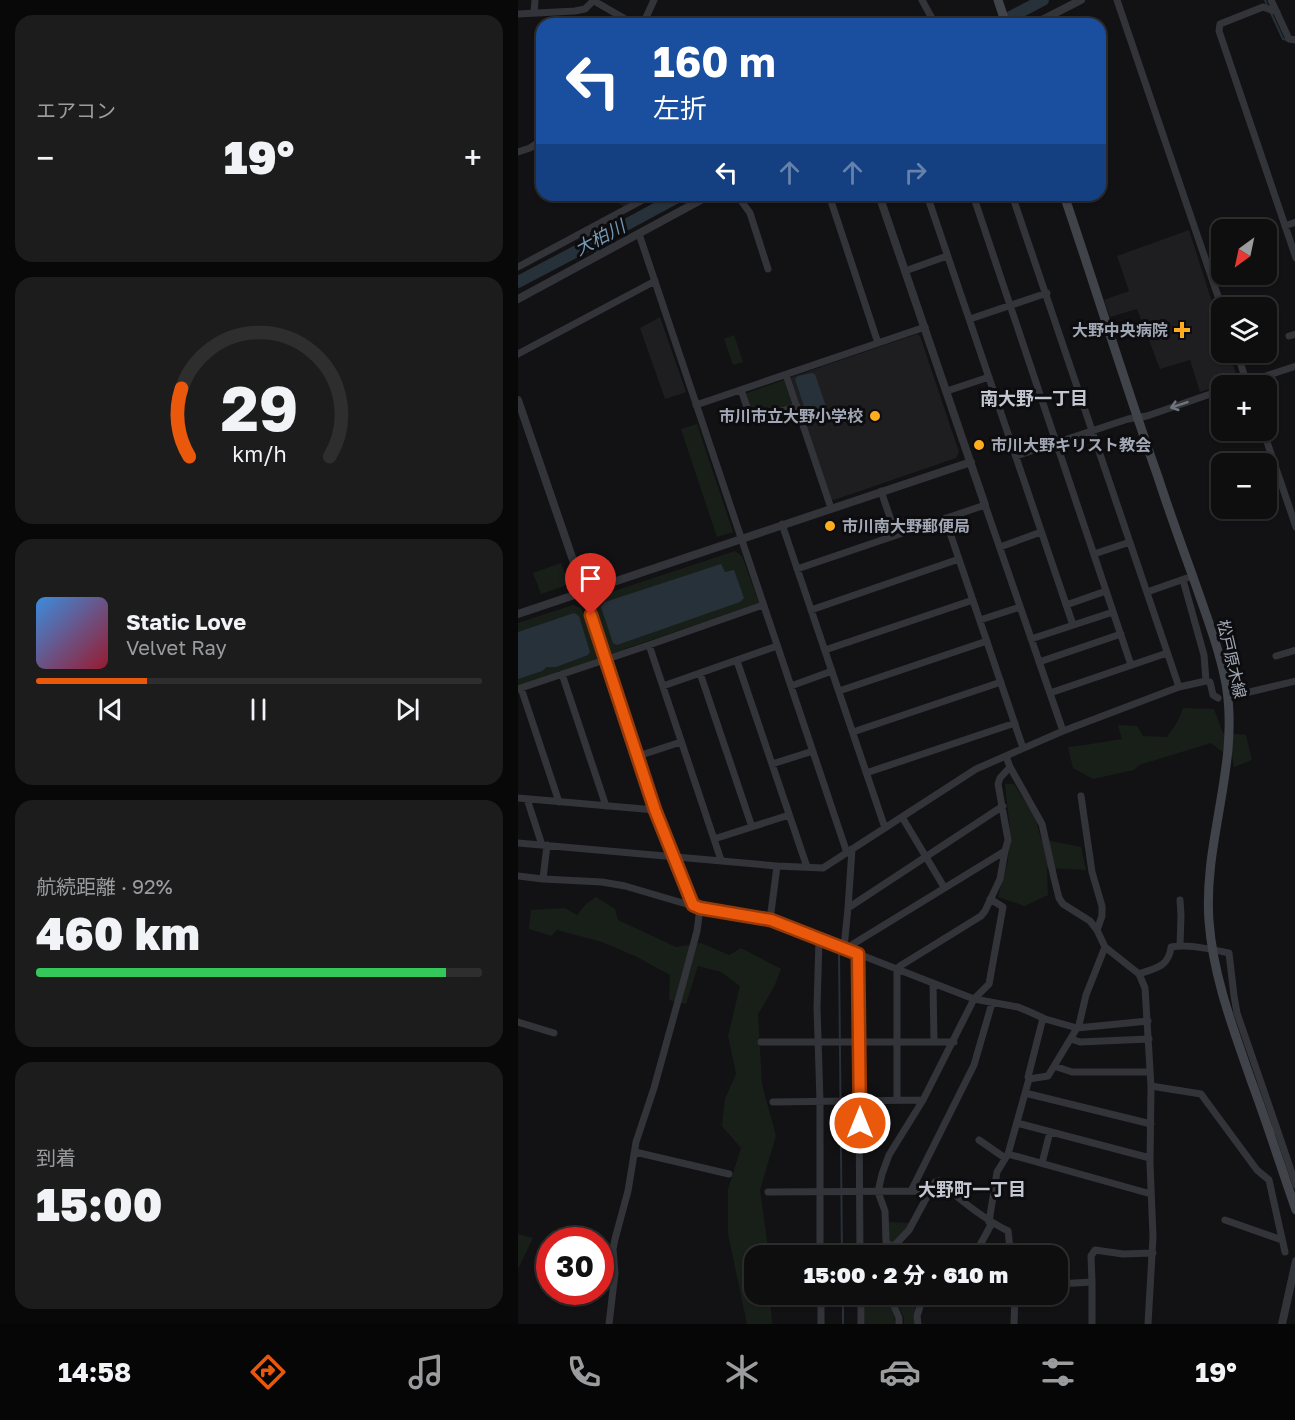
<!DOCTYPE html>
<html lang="ja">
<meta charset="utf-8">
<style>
:root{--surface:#0e0e0f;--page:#1c1c1d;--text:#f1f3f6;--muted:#9b9c9e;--line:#2e2e2f;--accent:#ea580c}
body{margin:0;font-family:"Golos Text","Noto Sans JP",sans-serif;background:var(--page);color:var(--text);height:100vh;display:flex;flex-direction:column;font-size:22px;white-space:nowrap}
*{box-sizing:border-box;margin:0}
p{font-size:20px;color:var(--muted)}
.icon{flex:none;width:33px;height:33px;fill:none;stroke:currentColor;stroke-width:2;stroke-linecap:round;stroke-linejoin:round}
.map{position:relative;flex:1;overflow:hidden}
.drawer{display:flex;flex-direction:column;gap:15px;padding:15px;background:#080808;width:518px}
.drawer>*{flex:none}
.hud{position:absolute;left:18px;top:18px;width:570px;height:183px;border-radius:18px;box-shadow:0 2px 4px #0004,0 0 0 2px var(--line);background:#1a4fa0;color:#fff;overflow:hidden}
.needle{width:39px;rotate:213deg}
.controls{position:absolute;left:693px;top:219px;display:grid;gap:12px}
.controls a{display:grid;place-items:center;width:66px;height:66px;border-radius:12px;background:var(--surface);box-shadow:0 2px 4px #0004,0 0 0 2px var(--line);font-size:30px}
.speed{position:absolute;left:18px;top:1227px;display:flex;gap:12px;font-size:30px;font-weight:700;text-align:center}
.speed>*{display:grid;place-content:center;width:78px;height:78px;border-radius:50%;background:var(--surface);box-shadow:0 2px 4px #0004,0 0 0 2px var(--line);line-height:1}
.speed .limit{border:9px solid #d22;background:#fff;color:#111}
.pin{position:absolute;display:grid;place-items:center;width:51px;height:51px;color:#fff;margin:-62px -26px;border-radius:50% 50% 50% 0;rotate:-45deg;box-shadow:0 0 6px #0007}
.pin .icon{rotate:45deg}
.me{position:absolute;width:66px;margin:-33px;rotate:0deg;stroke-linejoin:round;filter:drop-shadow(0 0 4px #0008)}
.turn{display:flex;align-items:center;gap:21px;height:126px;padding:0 18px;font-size:27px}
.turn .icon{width:78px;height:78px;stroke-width:2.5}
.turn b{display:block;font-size:42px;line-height:51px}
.lanes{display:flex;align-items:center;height:57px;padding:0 18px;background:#0003;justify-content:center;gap:30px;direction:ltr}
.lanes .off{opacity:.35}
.big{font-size:45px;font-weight:800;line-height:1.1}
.drawer .card{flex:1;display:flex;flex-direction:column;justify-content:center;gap:9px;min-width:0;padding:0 21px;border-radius:18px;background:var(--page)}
.drawer .dial{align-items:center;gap:0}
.dial svg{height:156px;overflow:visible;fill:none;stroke:var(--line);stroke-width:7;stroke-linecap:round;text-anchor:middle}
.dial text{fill:var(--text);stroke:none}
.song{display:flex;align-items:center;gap:18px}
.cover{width:72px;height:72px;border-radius:9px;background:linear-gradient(135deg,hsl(210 70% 55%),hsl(350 70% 35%))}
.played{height:6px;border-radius:3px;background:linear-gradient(90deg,var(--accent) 25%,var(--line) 25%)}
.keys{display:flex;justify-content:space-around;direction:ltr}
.heat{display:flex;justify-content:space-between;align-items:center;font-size:33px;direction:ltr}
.charge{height:9px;border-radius:4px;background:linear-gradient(90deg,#34c759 92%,var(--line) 0)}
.trip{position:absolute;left:226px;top:1245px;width:324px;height:60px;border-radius:18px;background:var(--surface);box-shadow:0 2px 4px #0004,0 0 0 2px var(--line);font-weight:800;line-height:60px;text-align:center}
.tab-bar{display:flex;height:96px;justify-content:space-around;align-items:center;background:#060606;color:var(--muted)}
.tab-bar .icon{width:42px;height:42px}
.tab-bar .selected{color:var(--accent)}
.tab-bar b{font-size:27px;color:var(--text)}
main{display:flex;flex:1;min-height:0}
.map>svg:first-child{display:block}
</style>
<main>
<section class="drawer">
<div class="card"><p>エアコン</p>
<div class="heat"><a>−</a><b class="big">19°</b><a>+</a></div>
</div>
<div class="card dial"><svg viewBox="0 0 100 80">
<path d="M14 69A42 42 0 1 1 86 69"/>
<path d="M14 69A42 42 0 0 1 10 34" stroke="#ea580c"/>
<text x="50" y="56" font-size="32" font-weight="700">29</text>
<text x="50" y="72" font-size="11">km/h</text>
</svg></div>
<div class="card">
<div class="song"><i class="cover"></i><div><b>Static Love</b><p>Velvet Ray</p></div></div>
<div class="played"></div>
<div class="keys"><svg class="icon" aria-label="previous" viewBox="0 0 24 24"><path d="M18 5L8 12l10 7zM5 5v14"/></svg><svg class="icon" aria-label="pause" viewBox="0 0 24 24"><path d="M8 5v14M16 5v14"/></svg><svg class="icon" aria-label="next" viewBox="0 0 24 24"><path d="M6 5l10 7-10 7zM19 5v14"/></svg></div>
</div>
<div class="card"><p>航続距離 · 92%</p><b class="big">460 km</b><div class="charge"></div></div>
<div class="card"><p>到着</p><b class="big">15:00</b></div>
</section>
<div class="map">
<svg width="778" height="1324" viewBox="0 0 778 1324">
<rect width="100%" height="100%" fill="#121214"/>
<path fill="#1e1e21" d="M671 230 703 330 704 352 711 353 720 380 682 392 672 360 642 369 619 309 592 317 586 300 611 291 599 256Z
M142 317 168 392 147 399 122 328Z
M399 334 402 336 441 452 438 458 316 500 313 499 273 379 274 377Z"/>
<path fill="#181f19" d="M87 195H129L108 208Z
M216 335 225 362 215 365 206 339Z
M266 380 274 405 234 418 226 394Z
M179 424 215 532 199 537 163 429Z
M217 551 224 556 241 603 95 653 92 652 75 605 78 597Z
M43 563 50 582 46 586 23 594 15 573Z
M55 605 63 608 80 656 78 659 0 686V623Z
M665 708 696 709 705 733 728 735 734 760 716 767 714 755 703 751 693 743 621 765 616 770 575 779 555 768 550 747 567 745 604 739 600 725 619 726 625 736 649 737 660 721Z
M487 784H496L518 819 523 839 563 847 568 870 529 868 530 895 507 906 480 897 490 861 492 829Z
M78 897 97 909 100 920 158 947 183 943 211 955 223 948 263 969 256 987 240 1014 244 1084 258 1136 242 1190 251 1255 237 1256V1294L252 1295 254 1324H229L210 1234V1189L223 1148 204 1126 207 1099 218 1074 210 1036 222 986 203 972 180 966 168 1004 151 1000 152 975 119 957 84 942 39 930 33 936 11 929 13 910 47 908 59 915 68 904Z
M368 1222 393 1223 374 1245 369 1241Z
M0 1234 15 1238 0 1269Z
M346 1295H367L373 1307 378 1324H347Z
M376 1295H390L392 1302 397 1307V1324H386V1318Z"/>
<path fill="#273139" d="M294 373 297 374 310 412 290 419 277 379 280 376Z
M203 564 207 572 216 570 226 598 222 602 99 645 95 643 83 607 87 602Z
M56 613 61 616 72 652 70 655 38 667H29L24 671 0 679V632Z"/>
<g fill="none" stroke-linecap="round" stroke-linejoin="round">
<path stroke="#273139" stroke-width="2" d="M747 0 750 8
M753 13 765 39 769 40
M321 951 324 1256
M325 1294V1324"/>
<path stroke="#273139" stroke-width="12" d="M479 24 525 0
M0 282 93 233 163 195"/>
<path stroke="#323439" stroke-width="7" d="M404 0 417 24
M599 0 704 308
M753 0 771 39 778 40
M76 1 116 24
M759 12 745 7 702 24 701 31 778 258
M16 13 17 0
M0 14 57 11 67 9 76 0
M125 24 136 0
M0 152 12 148 24 140
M219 195 232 213 250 269
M311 195 360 343
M409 195 555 625
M455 195 613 665
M494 195 661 687
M767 226 778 222
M67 231 81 255
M121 234 329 853
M0 267 134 195
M387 271 429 256
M452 319 529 293
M771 336 778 334
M719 352 729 384
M0 354 137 281
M268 375 313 508
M718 386 778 366
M223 390 234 421 279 406
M429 391 471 377
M178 405 407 327
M745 430 778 527
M498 456 610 419 629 416 704 390
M363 491 378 535
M427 518 505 748
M264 524 367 828
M482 547 523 532
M576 554 612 542
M279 569 467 505 545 731
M665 580 686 655 688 681
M629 592 669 578
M548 605 588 591
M293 610 441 559
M462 620 502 607
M513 639 595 612
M131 645 203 860
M307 650 455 600
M758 656 778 650
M219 661 289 867
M521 662 603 634
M182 673 234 827
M44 674 88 806
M145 686 259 646
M273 686 314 671
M3 688 41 802
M0 689 131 645 245 605
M321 691 469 641
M532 693 649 653
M719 695 778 681
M335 732 483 682
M120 756 163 742
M488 756 492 767 524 824 536 878 541 898 545 904 572 921 579 930 587 947 621 974 627 988 633 1086 632 1163 635 1237 630 1324
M254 764 295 751
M348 773 497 723
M563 796 574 872 584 906V916L579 930
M0 798 137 810
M9 799 24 845
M384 817 426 887
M196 839 271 815
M0 843 259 866 305 868 458 769 545 731 661 687 688 681 692 682 695 695 700 698
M0 876 25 879 84 882 107 886 182 908 253 920 456 999 500 1007 512 1012 527 1019 559 1028 561 1025 568 995 587 947
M25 879 29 845
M330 908 485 806
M252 920 259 866
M301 939 299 1008 302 1101V1256
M662 946 663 915 662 900
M326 948 330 908 334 849
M327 949 487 851
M340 954 342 1256
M621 974C637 968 651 967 653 947 672 944 691 949 711 953L716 996 719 1013 759 1129
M415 983 416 1042
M0 1022 36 1033
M553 1039 562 1042 631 1039
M243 1042H436
M536 1066 554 1072H632
M511 1079 510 1077 525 1018
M633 1086 683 1094 739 1170 751 1180 767 1252
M507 1093 633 1124
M379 1099V969L382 966 463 916 467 911 482 879 487 851 490 840 480 784 482 778 492 767
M255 1102 405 1100
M499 1123 632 1158
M754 1130 759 1129 778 1185
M461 1140 487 1158
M117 1152 211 1174
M490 1154 633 1194
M524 1163 532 1132
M393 1191 456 1065 474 1003
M250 1192 412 1191
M707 1220 764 1240
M471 1222 479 1172 490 1154 511 1079 530 1076 559 1028 630 1021
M375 1247 391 1230 417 1182 421 1181C443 1201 464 1218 490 1231L493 1256
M374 1256 375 1247 368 1242 367 1211 360 1192 364 1174 371 1155 405 1100 456 999 471 984 485 907 472 899
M456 1256 474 1223
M574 1282 573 1256 577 1250 605 1254 635 1253
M540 1284 574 1282V1324
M303 1294V1324
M343 1294V1324
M371 1294 381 1318V1324
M91 1324 97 1273 95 1249 97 1239 110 1191 118 1142 136 1088 165 983 179 931 182 908
M400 1324 399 1316 406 1294
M496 1324 497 1294"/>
<path stroke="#323439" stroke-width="8" d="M516 24 563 0
M361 195 467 505
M0 299 192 195
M0 400 89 659 137 810 175 905
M0 614 453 462
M764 1324 778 1261"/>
<path stroke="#404349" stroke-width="9" d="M480 0 488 24
M546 195C578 289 607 384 640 477 651 511 663 544 675 577 687 612 701 647 708 684 722 764 685 841 691 921 695 976 715 1028 733 1080 749 1123 763 1167 778 1210"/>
</g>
<defs><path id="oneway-shaft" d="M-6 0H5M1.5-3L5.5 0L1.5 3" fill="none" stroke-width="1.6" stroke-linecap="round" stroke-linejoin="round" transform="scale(1.5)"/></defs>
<use stroke="#70747e" href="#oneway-shaft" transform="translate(661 405) rotate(161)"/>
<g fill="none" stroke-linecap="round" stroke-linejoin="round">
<defs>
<path id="route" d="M73 615 137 810 175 905 182 908 253 920 340 954 342 1123"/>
</defs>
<use href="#route" stroke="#983908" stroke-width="15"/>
<use href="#route" stroke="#ea580c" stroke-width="10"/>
</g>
<g fill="#ffad1f" stroke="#0d0d0f" stroke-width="2">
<path d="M661 321h6v6h6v6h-6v6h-6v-6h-6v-6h6z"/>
<circle cx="357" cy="416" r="6"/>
<circle cx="461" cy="445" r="6"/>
<circle cx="312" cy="526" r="6"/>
</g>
<g text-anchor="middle" stroke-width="6" stroke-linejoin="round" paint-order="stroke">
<g font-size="16" font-weight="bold" fill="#a2a8b6" stroke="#0d0d0f" text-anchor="end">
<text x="650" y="336">大野中央病院</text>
<text x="345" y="422">市川市立大野小学校</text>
<text x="473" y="451" text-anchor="start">市川大野キリスト教会</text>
<text x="324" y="532" text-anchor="start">市川南大野郵便局</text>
</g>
<g font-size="16" fill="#a2a8b6" stroke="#0d0d0f">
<text transform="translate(714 659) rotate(77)" y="6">松戸原木線</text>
</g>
<g font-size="18" font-style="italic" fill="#7599b5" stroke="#0d0d0f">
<text transform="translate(82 238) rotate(-28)" y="6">大柏川</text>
</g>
<g font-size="18" font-weight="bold" fill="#c3c7d1" stroke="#0d0d0f">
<text x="516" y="405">南大野一丁目</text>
<text x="454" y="1196">大野町一丁目</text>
</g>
</g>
</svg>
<div class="controls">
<a><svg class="needle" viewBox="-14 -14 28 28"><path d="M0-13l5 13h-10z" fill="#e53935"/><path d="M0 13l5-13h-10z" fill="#9b9c9e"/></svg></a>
<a><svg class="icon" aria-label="layers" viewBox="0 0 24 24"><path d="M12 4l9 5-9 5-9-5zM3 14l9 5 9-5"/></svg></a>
<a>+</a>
<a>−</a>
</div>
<div class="speed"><div class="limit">30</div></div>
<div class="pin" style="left:73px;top:615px;background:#d93025"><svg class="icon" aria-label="arrive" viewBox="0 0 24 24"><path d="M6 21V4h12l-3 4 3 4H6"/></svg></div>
<svg class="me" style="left:342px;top:1123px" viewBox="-20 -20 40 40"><circle r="17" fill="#ea580c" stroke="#fff" stroke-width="3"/><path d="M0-11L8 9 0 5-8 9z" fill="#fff"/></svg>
<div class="trip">15:00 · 2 分 · 610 m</div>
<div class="hud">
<div class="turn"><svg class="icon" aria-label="left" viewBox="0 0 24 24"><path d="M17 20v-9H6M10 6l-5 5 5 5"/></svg><div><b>160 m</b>左折</div></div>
<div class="lanes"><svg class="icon" aria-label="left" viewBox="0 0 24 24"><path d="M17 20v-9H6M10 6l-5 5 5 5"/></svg><svg class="icon off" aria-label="ahead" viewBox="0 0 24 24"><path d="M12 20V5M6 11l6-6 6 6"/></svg><svg class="icon off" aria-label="ahead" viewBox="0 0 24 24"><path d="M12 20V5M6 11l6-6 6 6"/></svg><svg class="icon off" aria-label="right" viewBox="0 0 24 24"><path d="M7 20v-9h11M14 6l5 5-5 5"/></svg></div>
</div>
</div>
</main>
<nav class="tab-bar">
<b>14:58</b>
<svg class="icon selected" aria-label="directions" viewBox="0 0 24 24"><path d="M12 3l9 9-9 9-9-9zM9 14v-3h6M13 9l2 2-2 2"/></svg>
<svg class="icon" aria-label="music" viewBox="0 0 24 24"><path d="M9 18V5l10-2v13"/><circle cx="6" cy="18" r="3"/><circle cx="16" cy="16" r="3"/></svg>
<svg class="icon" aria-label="phone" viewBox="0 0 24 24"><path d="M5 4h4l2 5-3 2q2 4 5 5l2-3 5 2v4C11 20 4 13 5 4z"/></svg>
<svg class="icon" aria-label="climate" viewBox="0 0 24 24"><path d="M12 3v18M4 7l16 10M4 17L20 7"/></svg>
<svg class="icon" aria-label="car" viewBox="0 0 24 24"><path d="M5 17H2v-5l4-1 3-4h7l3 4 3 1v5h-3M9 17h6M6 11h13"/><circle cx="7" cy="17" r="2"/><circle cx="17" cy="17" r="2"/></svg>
<svg class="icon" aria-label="filters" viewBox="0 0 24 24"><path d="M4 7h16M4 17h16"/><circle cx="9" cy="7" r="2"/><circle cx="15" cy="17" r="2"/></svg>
<b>19°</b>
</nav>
